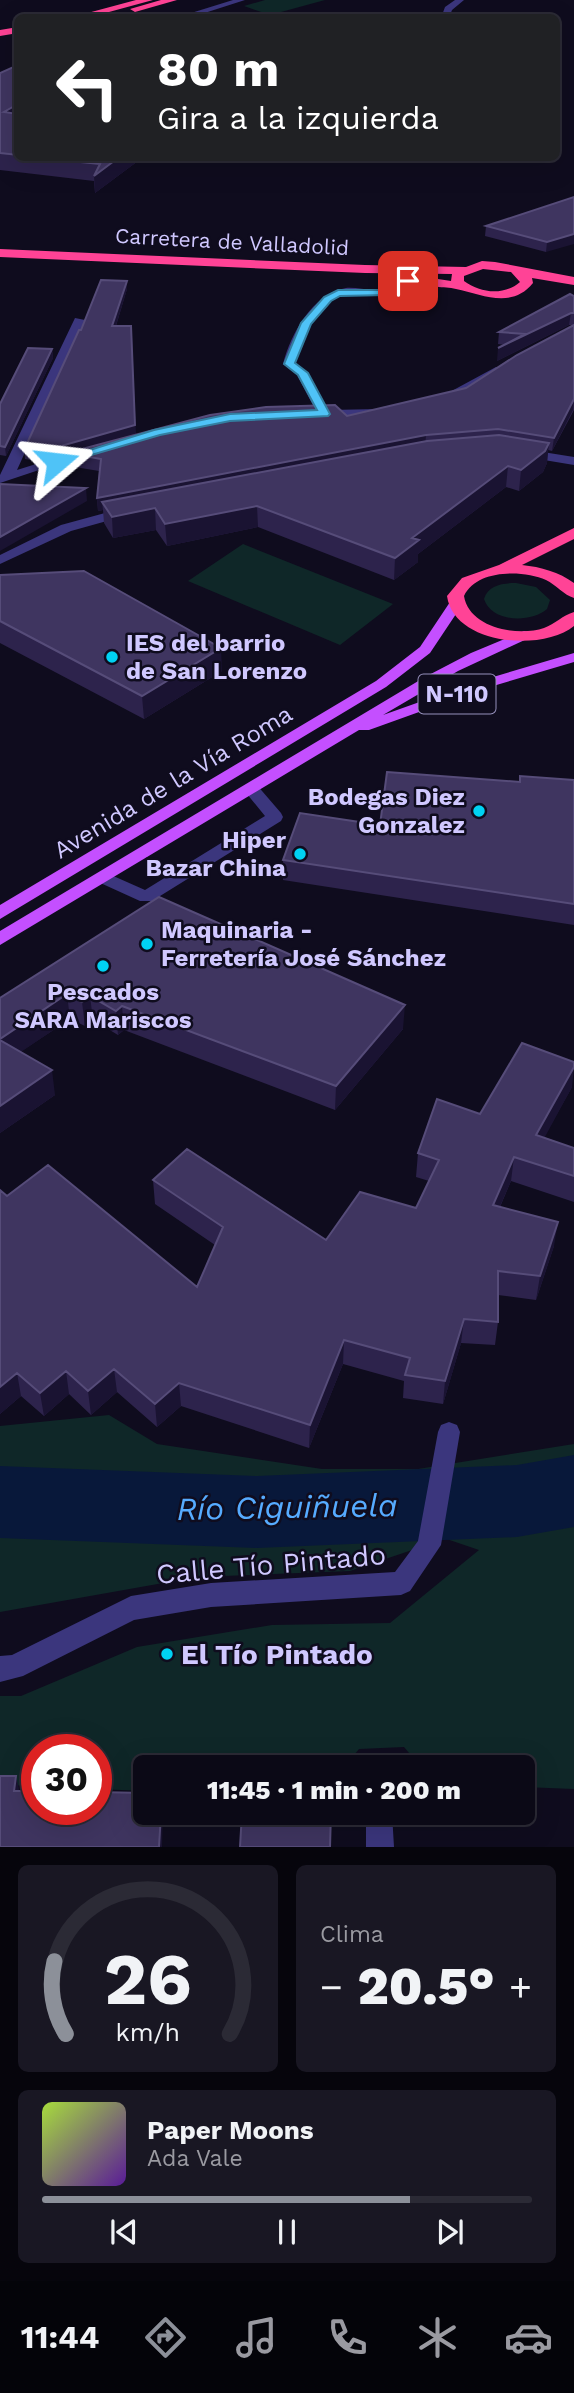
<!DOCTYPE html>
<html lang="es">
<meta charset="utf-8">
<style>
:root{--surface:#0b0916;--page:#191723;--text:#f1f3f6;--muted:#9a9aa1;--line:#2b2a35;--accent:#8c9099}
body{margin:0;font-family:"Work Sans",sans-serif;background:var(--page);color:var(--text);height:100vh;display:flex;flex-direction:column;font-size:26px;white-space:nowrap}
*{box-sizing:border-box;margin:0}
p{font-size:23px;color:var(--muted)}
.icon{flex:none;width:38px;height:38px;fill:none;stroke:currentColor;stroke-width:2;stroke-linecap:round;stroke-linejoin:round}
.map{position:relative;height:1847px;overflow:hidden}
.panel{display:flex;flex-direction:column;gap:18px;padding:18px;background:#06050c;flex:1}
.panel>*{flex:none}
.banner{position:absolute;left:14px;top:14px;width:546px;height:147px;border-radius:10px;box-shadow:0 7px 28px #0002,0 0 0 2px var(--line);background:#202124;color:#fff;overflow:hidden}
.speed{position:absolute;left:21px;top:1734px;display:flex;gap:14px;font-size:35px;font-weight:700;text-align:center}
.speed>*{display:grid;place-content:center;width:91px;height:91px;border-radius:50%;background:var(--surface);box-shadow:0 7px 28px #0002,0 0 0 2px var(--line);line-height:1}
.speed .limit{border:10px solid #d22;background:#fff;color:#111}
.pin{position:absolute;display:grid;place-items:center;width:60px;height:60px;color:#fff;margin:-30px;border-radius:14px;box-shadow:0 4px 10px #0006}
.me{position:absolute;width:77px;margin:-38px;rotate:73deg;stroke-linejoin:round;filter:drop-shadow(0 0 5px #0008)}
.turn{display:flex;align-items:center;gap:24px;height:147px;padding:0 28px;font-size:32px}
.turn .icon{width:91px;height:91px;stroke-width:2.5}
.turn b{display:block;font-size:49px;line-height:60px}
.big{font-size:52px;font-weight:800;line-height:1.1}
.panel .widget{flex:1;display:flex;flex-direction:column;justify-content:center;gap:10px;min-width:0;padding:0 24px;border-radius:10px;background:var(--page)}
.panel .dial{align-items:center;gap:0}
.dial svg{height:182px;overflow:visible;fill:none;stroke:var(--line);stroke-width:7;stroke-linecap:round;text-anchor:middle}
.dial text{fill:var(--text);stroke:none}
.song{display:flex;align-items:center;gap:21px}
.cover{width:84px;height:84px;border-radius:10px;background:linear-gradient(135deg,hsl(80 70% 55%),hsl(270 70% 35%))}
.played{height:7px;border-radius:4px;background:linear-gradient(90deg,var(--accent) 75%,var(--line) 75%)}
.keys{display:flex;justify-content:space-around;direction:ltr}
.heat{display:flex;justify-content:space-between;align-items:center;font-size:38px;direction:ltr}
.panel .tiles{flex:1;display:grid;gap:18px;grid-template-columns:1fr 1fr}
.widget:last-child{grid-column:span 2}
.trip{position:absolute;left:133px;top:1755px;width:402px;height:70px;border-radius:10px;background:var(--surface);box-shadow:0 7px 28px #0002,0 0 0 2px var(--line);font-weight:800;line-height:70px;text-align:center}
.tabs{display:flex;height:112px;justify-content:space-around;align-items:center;background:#040409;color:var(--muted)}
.tabs .icon{width:49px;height:49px}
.tabs .current{color:var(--accent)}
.tabs b{font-size:32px;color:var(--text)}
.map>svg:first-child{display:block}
</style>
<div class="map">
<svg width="574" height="1847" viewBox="0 0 574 1847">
<rect width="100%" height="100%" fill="#0f0c1e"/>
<path fill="#0f2728" d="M265 0H325L270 15 244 6Z
M243 544 393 604 340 645 188 581Z
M516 583 536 587 550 600 547 609C531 623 492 623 484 599 488 585 503 583 516 583Z
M109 1415 157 1444 322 1469H418L574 1444V1789L523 1787V1768L421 1767 404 1747 359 1749 344 1767 145 1768V1791L96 1789V1750H37V1786L0 1785V1696H21L137 1647 272 1625 390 1623 479 1550 426 1532 415 1549 350 1571 197 1577 0 1612V1426Z"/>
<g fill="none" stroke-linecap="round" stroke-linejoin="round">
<path fill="#08183a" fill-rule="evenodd" d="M574 1455V1527L517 1537 257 1548 0 1538V1466L257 1476 517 1465Z"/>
<path fill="#3b367d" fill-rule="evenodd" d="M233 0H245L189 18H175Z
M455 0H464L452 10 449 18H441L445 7Z
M408 278 412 279V283C383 301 376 291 347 295 319 298 301 339 295 363L306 371 328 410 380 409 386 413 380 417H316L314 414 316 411 297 375 283 364C291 334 312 294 346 288 358 287 371 292 383 289 393 287 399 281 408 278Z
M75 318 85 320 17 470 90 447 96 451 0 483V475Z
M496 367 506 369 445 403 435 400Z
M524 449 574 457V465L520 456V450Z
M127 507 134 511 132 514 71 531 0 564V555L61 525Z
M250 783 256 784 281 813 283 817 281 821 152 901H140L96 881 93 877 102 871 145 890 265 816 242 788Z
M449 1422 457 1425 460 1432 441 1545 410 1591 401 1595 211 1607 134 1620 23 1676 0 1682V1656L12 1655 131 1596 211 1583 395 1572 418 1541 438 1432 441 1425Z
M366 1813H392L394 1847H366Z"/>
<path fill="#c44fff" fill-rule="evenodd" d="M457 598 464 602 430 653 386 687 0 919V905L376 681 420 647 452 599Z
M524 631 529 632 531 635 529 638 458 671 383 715 473 683 574 653V662L483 689 369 730H359L0 945V931L425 677 471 653Z"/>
<path fill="#ff4396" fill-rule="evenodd" d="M136 0H153L87 18H69Z
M161 0H177L135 12 130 9Z
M18 27V33L0 36V30Z
M0 249 365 265 466 267 482 261 495 262 574 277V285L532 278 533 283C512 309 483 295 456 289 444 286 428 289 419 281L425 277 451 281 452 274 365 273 0 257ZM483 269 511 272 520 282C504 296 480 293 464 281V276Z
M574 528V539L522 565C541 567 559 572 574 583V598C564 595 556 585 546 580 523 570 477 569 464 596 469 628 518 637 544 628 555 624 563 615 574 612V626C542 652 454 645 447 596L462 578 499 565Z"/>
</g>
<path fill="#2d234c" d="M18 65V158H142L95 193 94 181 0 170V73Z
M574 197 546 252 485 236 486 226Z
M127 281V289L116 326 136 435 347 416 466 388 574 325V410L552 451 548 450 547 463 543 472 519 491 506 487 418 554V562L394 580 258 527 167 546 156 530 113 538 104 523 103 510 98 511 97 498 99 471 69 466 67 454 41 462 25 459 24 450 81 330Z
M574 296V325H569L497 361 505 345 498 344 499 332Z
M52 349 53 358 6 456 0 455V404Z
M0 575 222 671 144 719 0 643Z
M574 780V925L283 880V860L380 825 520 782Z
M159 897 403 1029 335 1110 124 1030 118 1035 93 1020 85 1026 70 1019 20 1052 55 1095 0 1133V998Z
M572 1087 544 1137 574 1148V1202L511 1181 500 1207 554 1246 536 1300 498 1295V1322L495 1345 461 1343 443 1404 403 1398 404 1381 343 1364 309 1448 181 1406 157 1427 117 1392 91 1415 69 1394 44 1416 21 1396 0 1414V1190L7 1196 197 1287 215 1245 155 1204 153 1180 326 1240 416 1208 429 1181 416 1177 418 1153 480 1114Z"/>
<path fill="#1a1332" d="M18 104V122L4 112Z
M118 158H142L95 193 94 176Z
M574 234V244L546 252 547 242Z
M127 281V289L113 335 112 326Z
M571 313 569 325 497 361 498 348Z
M132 335 136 435 67 453V454L41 462 40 452Z
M52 349 53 358 6 456 5 447Z
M574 399 573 410 552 451 554 438Z
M426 435 425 448 102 502 103 510 98 511 97 498Z
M549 443 547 463 543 472 519 491 521 470Z
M508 466 506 487 418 554V562L394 580 395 558 412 538Z
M86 488 87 501 0 551V537Z
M257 506 258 527 167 546 165 524Z
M155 508 156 530 113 538 112 517Z
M221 648 222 671 144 719 142 696Z
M67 994 70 1019 3 1064 0 1047V1039Z
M90 996 93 1020 85 1026 82 1002Z
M405 1005 403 1029 335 1110 336 1086Z
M122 1006 124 1030 118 1035 116 1011Z
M574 1067 572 1087 533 1159 536 1135Z
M52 1070 55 1095 0 1133V1106Z
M514 1157 511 1181 490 1229 493 1205Z
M558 1222 554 1246 536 1300 540 1276Z
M464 1319 461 1343 443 1404 445 1381Z
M344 1340 343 1364 309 1448 310 1425Z
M114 1369 117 1392 91 1415 88 1391Z
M66 1371 69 1394 44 1416 40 1393Z
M17 1373 21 1396 0 1414V1387Z
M179 1383 181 1406 157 1427 155 1404Z
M16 1776 19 1789 17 1804 14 1791Z
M161 1813H163L162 1847H159Z"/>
<path fill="#3f3560" stroke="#564c79" stroke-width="2" d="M18 65V104L4 112 18 114V155L0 153V73Z
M41 158H118L94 176 100 164Z
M574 197V234L547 242 486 226Z
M101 280 127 281 112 326H131L135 425 40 452 24 450 79 330H81Z
M570 294 574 296V313H571L498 348 525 334 499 332Z
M574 325V399L554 438 498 429 426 435 97 498 101 459 67 453 210 415 266 407 335 405 347 416 466 388 517 355Z
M28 348 52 349 5 447 0 446V404Z
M499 435 549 443 545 451 521 470 508 466 412 538 419 540 395 558 257 506 165 524 155 508 112 517 102 502 427 441Z
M0 484 86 488 0 537Z
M84 571 221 648 142 696 0 621V575Z
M387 772 520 782V776L574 780V904L283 860 300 813 380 825Z
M159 897 405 1005 336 1086 122 1006 116 1011 90 996 82 1002 67 994 0 1039V998Z
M0 1040 52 1070 0 1106Z
M522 1043 574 1062V1067L536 1135 574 1148V1176L514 1157 493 1205 558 1222 540 1276 498 1271V1322L464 1319 445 1381 405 1375 410 1358 344 1340 310 1425 179 1383 155 1404 114 1369 88 1391 66 1371 40 1393 17 1373 0 1387V1190L7 1196 48 1165 197 1287 223 1227 153 1180 187 1149 326 1240 360 1192 416 1208 439 1160 418 1153 437 1099 480 1114Z
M0 1776H16L14 1791H37V1810H96V1792L145 1793V1813H161L159 1847H0Z
M242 1813H331L330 1847H240Z"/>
<path fill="#4fc3f7" stroke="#337fa1" stroke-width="2" d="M408 278 413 281 411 283 386 295 340 296 331 301 311 324 295 363 308 373 330 414 328 416 230 421 160 435 57 465 51 462 154 430 230 414 317 410 298 375 284 364 301 323 324 297 338 290H384Z"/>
<g fill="#00d2f3" stroke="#0f0c1e" stroke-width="2.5">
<circle cx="112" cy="657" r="7"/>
<circle cx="479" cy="811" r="7"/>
<circle cx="300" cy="854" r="7"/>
<circle cx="147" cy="944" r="7"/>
<circle cx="103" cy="966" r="7"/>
<circle cx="167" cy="1654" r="7"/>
</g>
<g text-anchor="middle" stroke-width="5" stroke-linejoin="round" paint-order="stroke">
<g font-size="21" fill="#d0c8ff" stroke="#0f0c1e">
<text transform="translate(232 242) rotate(3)" y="7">Carretera de Valladolid</text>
</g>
<rect fill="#0f0c1e" stroke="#9690bc" stroke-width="2" x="418.5" y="674.5" width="77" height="39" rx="5"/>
<g font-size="23" font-weight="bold" fill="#d0c8ff">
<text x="457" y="702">N-110</text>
</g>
<g font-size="24" font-weight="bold" fill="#d0c8ff" stroke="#0f0c1e" text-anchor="start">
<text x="126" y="651">IES del barrio<tspan x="126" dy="28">de San Lorenzo</tspan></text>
<text x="465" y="805" text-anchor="end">Bodegas Diez<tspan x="465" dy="28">Gonzalez</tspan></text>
<text x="286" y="848" text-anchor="end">Hiper<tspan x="286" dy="28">Bazar China</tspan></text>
<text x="161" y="938">Maquinaria -<tspan x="161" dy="28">Ferretería José Sánchez</tspan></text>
<text x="103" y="1000" text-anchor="middle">Pescados<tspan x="103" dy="28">SARA Mariscos</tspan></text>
</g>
<g font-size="24" fill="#d0c8ff" stroke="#0f0c1e">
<text transform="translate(173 782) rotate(-31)" y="8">Avenida de la Vía Roma</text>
</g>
<g font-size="28" fill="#d0c8ff" stroke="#0f0c1e">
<text transform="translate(271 1564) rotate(-5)" y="10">Calle Tío Pintado</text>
</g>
<g font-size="28" font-weight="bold" fill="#d0c8ff" stroke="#0f0c1e" text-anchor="start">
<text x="181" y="1664">El Tío Pintado</text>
</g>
<g font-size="32" font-style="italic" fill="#56abff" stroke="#0f0c1e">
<text transform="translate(287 1507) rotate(-1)" y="11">Río Ciguiñuela</text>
</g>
</g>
</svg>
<div class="speed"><div class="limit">30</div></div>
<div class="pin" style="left:408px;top:281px;background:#d93025"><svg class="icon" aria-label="arrive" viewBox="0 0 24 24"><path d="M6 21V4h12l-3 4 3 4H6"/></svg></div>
<svg class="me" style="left:57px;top:462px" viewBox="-20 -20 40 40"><path d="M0-17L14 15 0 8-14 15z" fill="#4fc3f7" stroke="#fff" stroke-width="4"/></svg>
<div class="trip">11:45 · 1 min · 200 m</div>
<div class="banner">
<div class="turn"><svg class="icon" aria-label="left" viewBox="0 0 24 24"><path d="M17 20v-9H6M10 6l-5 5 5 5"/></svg><div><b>80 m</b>Gira a la izquierda</div></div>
</div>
</div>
<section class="panel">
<div class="tiles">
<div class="widget dial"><svg viewBox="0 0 100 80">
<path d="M14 69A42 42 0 1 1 86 69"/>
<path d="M14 69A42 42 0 0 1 9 37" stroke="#8c9099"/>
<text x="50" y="56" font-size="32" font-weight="700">26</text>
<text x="50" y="72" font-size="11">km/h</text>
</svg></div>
<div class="widget"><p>Clima</p>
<div class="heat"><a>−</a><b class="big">20.5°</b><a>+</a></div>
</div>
<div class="widget">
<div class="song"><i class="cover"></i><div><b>Paper Moons</b><p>Ada Vale</p></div></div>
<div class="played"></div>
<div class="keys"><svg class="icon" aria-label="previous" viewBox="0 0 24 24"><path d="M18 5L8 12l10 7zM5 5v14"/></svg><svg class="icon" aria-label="pause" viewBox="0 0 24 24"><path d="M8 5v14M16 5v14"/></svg><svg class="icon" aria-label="next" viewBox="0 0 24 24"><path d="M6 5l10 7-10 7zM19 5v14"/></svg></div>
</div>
</div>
</section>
<nav class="tabs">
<b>11:44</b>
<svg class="icon current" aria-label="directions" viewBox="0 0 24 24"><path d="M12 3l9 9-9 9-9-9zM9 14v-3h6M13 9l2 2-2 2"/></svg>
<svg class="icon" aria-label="music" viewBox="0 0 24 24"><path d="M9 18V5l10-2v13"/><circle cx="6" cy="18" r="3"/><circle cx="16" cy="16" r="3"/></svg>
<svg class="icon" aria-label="phone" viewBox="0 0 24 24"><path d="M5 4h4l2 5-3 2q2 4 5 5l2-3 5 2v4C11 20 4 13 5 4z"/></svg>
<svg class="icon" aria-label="climate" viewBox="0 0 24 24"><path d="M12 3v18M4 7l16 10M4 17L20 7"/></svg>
<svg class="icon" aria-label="car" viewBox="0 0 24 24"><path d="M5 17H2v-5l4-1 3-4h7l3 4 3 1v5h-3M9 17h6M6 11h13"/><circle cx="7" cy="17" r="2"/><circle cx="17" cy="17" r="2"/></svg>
</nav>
